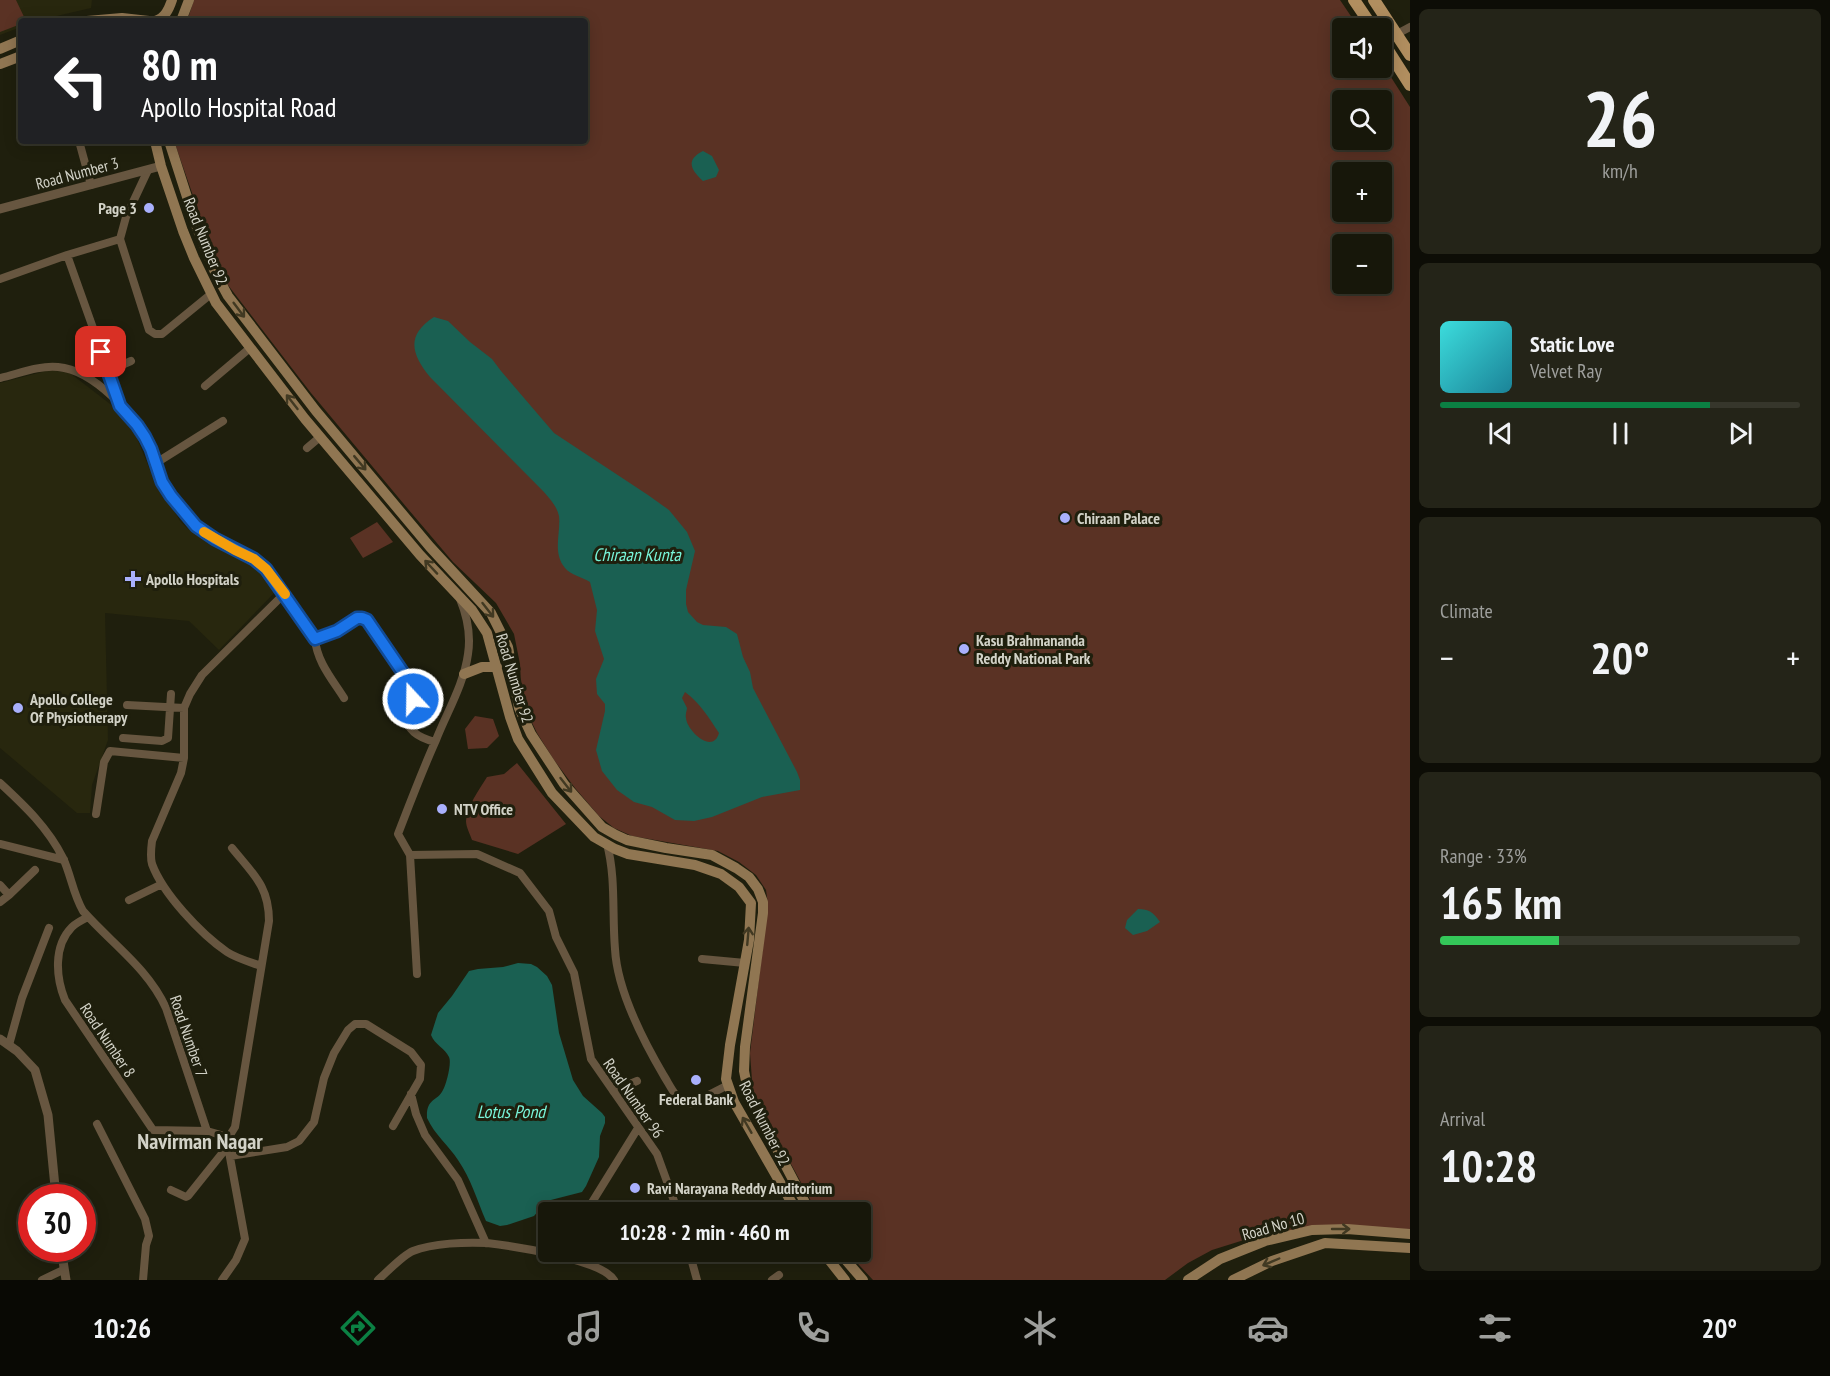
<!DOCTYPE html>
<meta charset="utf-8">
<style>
:root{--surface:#17170a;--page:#242418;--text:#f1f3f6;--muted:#9e9f9c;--line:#36362b;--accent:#0b8043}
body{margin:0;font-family:"PT Sans Narrow",sans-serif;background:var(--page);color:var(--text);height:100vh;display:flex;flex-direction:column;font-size:22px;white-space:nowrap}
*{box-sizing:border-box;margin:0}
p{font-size:20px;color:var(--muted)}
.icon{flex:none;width:33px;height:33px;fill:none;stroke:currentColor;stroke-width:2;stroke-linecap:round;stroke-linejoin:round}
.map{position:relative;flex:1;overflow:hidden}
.side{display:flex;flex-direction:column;gap:9px;padding:9px;background:#0d0d06;width:420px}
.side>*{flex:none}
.hud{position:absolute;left:18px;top:18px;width:570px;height:126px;border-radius:6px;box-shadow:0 3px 15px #0003,0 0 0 2px var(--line);background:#202124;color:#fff;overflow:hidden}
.tools{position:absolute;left:1332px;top:18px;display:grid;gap:12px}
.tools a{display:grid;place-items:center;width:60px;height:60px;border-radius:6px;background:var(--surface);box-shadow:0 3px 15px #0003,0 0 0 2px var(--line);font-size:30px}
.speed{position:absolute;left:18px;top:1184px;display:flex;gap:12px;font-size:30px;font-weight:700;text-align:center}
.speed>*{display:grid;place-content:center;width:78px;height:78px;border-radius:50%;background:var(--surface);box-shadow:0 3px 15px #0003,0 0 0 2px var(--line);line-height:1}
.speed .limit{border:9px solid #d22;background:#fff;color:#111}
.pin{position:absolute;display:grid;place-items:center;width:51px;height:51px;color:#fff;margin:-26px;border-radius:12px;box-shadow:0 3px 9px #0006}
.me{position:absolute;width:66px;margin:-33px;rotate:339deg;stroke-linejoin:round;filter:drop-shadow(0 0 4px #0008)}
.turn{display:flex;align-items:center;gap:21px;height:126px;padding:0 24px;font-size:27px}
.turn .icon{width:78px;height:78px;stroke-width:2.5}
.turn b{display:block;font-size:42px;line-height:51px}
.big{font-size:45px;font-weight:700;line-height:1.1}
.side .widget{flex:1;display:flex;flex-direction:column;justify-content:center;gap:9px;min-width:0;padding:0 21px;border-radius:9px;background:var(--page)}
.side .dial{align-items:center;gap:0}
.dial b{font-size:78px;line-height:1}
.song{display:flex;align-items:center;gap:18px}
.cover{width:72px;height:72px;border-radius:9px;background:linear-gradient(135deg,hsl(180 70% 55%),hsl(190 70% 35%))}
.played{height:6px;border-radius:3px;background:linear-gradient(90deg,var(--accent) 75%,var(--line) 75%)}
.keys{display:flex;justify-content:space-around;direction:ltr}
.heat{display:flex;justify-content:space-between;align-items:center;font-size:33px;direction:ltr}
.charge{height:9px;border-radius:4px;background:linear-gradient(90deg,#34c759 33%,var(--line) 0)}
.trip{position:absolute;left:538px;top:1202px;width:333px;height:60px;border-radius:6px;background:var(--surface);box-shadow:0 3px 15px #0003,0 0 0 2px var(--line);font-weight:700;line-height:60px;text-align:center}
.menu{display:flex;height:96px;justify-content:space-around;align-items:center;background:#090904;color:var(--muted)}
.menu .icon{width:42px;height:42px}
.menu .on{color:var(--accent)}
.menu b{font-size:27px;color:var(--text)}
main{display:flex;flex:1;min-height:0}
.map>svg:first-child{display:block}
</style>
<main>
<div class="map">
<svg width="1410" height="1280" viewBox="0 0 1410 1280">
<rect width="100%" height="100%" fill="#1f1f0d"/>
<path fill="#28270e" d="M0 0H92L91 8 35 21H21V27L0 35Z
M50 370 70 373 114 407 136 436 150 470 180 521 187 528 232 556 255 566 275 592 219 650 189 621 105 613 108 740 92 785 90 813H77L0 748V383Z"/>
<path fill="#5a3224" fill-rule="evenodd" d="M0 0H16L26 21H21V24L0 32Z
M194 0H1340L1359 28H1342V68H1382V63L1410 107V1231L1319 1226 1260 1235 1212 1250 1188 1263 1165 1280H873L846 1251H861V1212H817L753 1094 750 1053 768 904 766 890 756 875 739 862 718 851 632 836 614 828 599 816 575 788 554 760 537 733 522 702 520 664 514 634 496 603 453 562 408 509 311 393 221 276 174 141H585V21H187ZM1342 100H1382V140H1342ZM1342 172H1382V212H1342ZM1342 244H1382V284H1342Z
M377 522 393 542 363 558 350 538Z
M475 716 493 719 499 736 487 748 468 749 465 729Z
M517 763 566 824 518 854 472 840C470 834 466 827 466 821 467 806 479 790 487 777L504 774Z"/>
<path fill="#1a6052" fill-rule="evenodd" d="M703 151 712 156 719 170 716 177 703 181C691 170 685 160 703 151Z
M434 317 448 321 470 342 492 359 501 371 554 433 648 495 669 510 687 532 695 551 686 590V604L688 612 697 622 703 625 726 627 737 634 743 657 750 672 753 688 797 772 800 780V790L762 797 712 817 694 821 675 820 652 807 634 802 617 790 602 771 596 750 605 711V704L597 694 596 679 604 659 595 631 597 610 590 582C582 577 571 575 565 568 552 552 561 533 559 516 557 506 549 498 543 491L430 377C411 354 406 335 434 317ZM685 692C700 703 709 718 719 733 713 755 687 731 686 718 685 715 687 710 687 708L682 698Z
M1138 909C1149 909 1153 912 1160 922L1147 931 1133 935 1125 928 1127 920Z
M518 963 531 964 537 967 547 976 552 985 559 1033 573 1080 583 1096 602 1113 605 1117V1123L600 1136 599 1157 586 1186 582 1192 547 1201 534 1216 507 1225 500 1226 486 1221C477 1200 471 1179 458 1160 448 1145 435 1135 427 1118 426 1098 437 1102 443 1090 446 1085 452 1063 449 1057 445 1048 435 1045 431 1035L438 1013 452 996 469 971 478 969 503 967Z"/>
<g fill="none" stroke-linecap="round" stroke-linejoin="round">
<path stroke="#675640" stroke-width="8" d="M1397 34 1410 27
M79 141 91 185
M43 142 46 141
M148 170 126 217 120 239 149 330 155 334H162L211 294
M67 255 119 401
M0 279 67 255 120 239
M108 371 131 361
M0 378C18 374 39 365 58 367 94 370 136 416 151 448 155 459 157 472 162 482 170 497 184 514 196 526 207 536 221 544 234 550 241 553 249 555 255 560 272 571 305 620 315 639L337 631 357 618H362L367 620 412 688C415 698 411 703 408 712 403 730 420 738 435 742
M205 386 250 348
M307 448 320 437
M156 463 223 421
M315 639C317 662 332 679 344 698
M127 705 184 708
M123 738 162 741 168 738 171 694
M0 783C25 806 48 828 63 858 71 875 73 894 83 911 111 943 148 968 166 1008L207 1131 221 1135
M96 814 104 762 110 751 184 758
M0 844 64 860
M607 844C616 878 612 914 615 949 617 989 644 1042 664 1076 671 1087 677 1103 691 1104L728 1085
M410 855 477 854 520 873 549 911 556 937 574 973 591 1059 657 1154 678 1212
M0 885 9 895 0 902
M9 895 35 870
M129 900 162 884
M88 917C82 920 76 923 72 927 53 946 56 978 65 1000L153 1130 207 1131
M702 959 745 963
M261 966C250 962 236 958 227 952 201 934 163 894 152 864 150 857 151 849 152 841L181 773 184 758V708L190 694 202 675 284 594
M417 974 410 855 398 834C410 803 422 771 436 740 447 712 464 684 468 654 471 635 467 616 460 599
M9 1045 22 998 49 928
M613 1091 637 1081
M411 1094 416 1114 425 1135 458 1180 486 1243
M97 1124 145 1219 149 1236 146 1245 143 1280
M230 1135 235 1127 269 921C269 886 253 874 232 848
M230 1156 287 1147 299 1141 314 1122 324 1078 334 1053 348 1030 355 1024H366L411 1052 421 1065 420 1079 393 1126
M171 1190 186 1197 188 1196 228 1146
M586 1212 638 1128
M689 1251 697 1280
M42 1280 63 1270
M222 1280 236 1260 245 1239 227 1141
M378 1280C387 1272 403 1255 413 1251 433 1243 466 1242 487 1243 512 1246 601 1259 614 1280
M772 1280 779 1275"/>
<path stroke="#675640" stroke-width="9" d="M0 209 161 166
M0 1039 17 1051 35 1070 48 1115 56 1197
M61 1248 66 1280"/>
<path stroke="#907652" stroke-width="10" d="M87 21 122 18 149 21
M155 21C165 18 169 9 172 0
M181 21 189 0
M0 49 21 40
M0 64 21 56
M155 141 161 166 183 231 194 258 216 303 305 419 420 555 472 610 487 633 510 717 518 739 552 793 594 837 615 849 628 854 695 865 721 874 739 887 751 903 749 940 730 1045 726 1079 734 1102 797 1212
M169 141 197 228 215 272 228 296 316 411 430 547 491 613 508 647 519 708 531 734 564 784 602 827 616 835 627 840 666 848 712 855 736 868 749 877 758 889 763 902V913L745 1047 744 1071 749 1096 810 1212
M464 674 482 667H497
M822 1251 845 1280
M838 1251 863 1280
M1188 1280 1220 1259 1265 1241 1312 1230 1347 1229 1410 1234
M1233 1280 1272 1261 1325 1243 1410 1248"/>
<path stroke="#b18e5f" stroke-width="12" d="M1354 0 1373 28
M1374 0 1410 55
M1382 41 1410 85"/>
</g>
<defs><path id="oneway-shaft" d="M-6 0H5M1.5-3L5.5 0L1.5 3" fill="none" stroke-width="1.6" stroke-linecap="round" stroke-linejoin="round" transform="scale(1.5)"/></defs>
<g stroke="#413922">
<use href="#oneway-shaft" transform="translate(239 310) rotate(53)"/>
<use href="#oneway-shaft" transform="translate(292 402) rotate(-128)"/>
<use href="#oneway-shaft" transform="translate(360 463) rotate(50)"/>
<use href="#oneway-shaft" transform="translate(431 567) rotate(-133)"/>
<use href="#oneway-shaft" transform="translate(488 610) rotate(52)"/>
<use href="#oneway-shaft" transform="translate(566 785) rotate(52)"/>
<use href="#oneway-shaft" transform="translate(748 936) rotate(-85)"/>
<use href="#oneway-shaft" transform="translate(747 1125) rotate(-120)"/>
<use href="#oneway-shaft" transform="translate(1341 1229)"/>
<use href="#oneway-shaft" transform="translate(1271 1262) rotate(157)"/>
</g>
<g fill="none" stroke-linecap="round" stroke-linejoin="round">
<defs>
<path id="route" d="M101 352 120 406 137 425 145 437 151 449 162 482 171 496 196 526 215 539 254 559 266 569 315 639 337 631 357 618H362L367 620 408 680 412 688 413 699"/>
</defs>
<use href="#route" stroke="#114b97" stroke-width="15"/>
<use href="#route" stroke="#1a73e8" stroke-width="10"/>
<path stroke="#f59e0b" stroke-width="10" d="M204 532 235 550 254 559 266 569 285 594"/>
</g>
<g fill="#a9b0fc" stroke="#1f1f0d" stroke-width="2">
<circle cx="149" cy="208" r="6"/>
<circle cx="1065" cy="518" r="6"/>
<path d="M130 570h6v6h6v6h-6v6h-6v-6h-6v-6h6z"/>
<circle cx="964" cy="649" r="6"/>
<circle cx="18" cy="708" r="6"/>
<circle cx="442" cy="809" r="6"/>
<circle cx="696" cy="1080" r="6"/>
<circle cx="635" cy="1188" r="6"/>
</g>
<g text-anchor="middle" stroke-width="6" stroke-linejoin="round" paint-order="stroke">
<g font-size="16" fill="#d2d2c7" stroke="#1f1f0d">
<text transform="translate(77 173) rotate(-15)" y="6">Road Number 3</text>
<text transform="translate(206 241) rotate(68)" y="6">Road Number 92</text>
<text transform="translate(515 678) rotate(73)" y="6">Road Number 92</text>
<text transform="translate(189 1036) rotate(71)" y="6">Road Number 7</text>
<text transform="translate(108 1040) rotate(56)" y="6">Road Number 8</text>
<text transform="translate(634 1098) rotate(55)" y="6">Road Number 96</text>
<text transform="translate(765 1123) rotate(63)" y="6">Road Number 92</text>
<text transform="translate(1273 1226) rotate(-16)" y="6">Road No 10</text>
</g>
<g font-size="16" font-weight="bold" fill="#d2d2c7" stroke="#1f1f0d" text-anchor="start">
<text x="137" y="214" text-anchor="end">Page 3</text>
<text x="1077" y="524">Chiraan Palace</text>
<text x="146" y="585">Apollo Hospitals</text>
<text x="976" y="646">Kasu Brahmananda<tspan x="976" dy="18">Reddy National Park</tspan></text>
<text x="30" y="705">Apollo College<tspan x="30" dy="18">Of Physiotherapy</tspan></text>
<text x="454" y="815">NTV Office</text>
<text x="696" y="1105" text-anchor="middle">Federal Bank</text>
<text x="647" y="1194">Ravi Narayana Reddy Auditorium</text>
</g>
<g font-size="18" font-style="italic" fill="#78f4d9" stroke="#1f1f0d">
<text x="637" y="561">Chiraan Kunta</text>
<text x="511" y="1118">Lotus Pond</text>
</g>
<g font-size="22" font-weight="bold" fill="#d2d2c7" stroke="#1f1f0d">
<text x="200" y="1149">Navirman Nagar</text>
</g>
</g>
</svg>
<div class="tools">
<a><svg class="icon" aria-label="sound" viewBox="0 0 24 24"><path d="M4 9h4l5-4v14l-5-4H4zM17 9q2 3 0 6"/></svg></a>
<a><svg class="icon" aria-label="search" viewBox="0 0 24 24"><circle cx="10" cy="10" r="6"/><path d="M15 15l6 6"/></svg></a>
<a>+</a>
<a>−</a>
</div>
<div class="speed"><div class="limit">30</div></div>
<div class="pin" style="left:101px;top:352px;background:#d93025"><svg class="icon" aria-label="arrive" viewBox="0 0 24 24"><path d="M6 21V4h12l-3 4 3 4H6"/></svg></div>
<svg class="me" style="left:413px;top:699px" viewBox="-20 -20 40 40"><circle r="17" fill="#1a73e8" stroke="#fff" stroke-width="3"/><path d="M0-11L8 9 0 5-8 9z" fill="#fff"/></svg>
<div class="trip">10:28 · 2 min · 460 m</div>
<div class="hud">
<div class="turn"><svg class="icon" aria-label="left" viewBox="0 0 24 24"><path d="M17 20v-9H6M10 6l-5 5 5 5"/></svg><div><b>80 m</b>Apollo Hospital Road</div></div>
</div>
</div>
<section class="side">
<div class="widget dial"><b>26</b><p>km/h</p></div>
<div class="widget">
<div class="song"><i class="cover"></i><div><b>Static Love</b><p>Velvet Ray</p></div></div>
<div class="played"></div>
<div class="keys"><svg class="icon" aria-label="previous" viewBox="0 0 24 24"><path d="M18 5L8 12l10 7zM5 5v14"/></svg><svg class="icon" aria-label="pause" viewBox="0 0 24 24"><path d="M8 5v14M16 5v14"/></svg><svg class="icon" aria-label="next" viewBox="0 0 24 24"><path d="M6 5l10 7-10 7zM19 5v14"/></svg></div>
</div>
<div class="widget"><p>Climate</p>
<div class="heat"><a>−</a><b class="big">20°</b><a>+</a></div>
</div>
<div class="widget"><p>Range · 33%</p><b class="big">165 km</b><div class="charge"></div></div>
<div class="widget"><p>Arrival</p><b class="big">10:28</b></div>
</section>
</main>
<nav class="menu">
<b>10:26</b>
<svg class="icon on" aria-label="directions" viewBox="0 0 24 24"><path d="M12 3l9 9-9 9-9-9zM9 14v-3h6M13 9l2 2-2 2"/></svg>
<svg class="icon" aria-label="music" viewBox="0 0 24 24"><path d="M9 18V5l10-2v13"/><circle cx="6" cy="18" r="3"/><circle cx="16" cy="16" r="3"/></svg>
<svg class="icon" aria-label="phone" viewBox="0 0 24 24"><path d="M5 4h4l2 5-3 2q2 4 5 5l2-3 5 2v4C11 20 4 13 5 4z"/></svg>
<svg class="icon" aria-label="climate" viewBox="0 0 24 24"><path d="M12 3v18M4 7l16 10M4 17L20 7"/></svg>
<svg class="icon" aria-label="car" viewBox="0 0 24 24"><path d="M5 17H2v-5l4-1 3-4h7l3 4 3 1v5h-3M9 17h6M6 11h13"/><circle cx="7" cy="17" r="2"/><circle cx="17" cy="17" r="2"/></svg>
<svg class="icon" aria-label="filters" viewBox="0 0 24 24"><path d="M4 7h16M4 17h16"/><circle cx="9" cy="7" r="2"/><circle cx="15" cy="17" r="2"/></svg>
<b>20°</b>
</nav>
